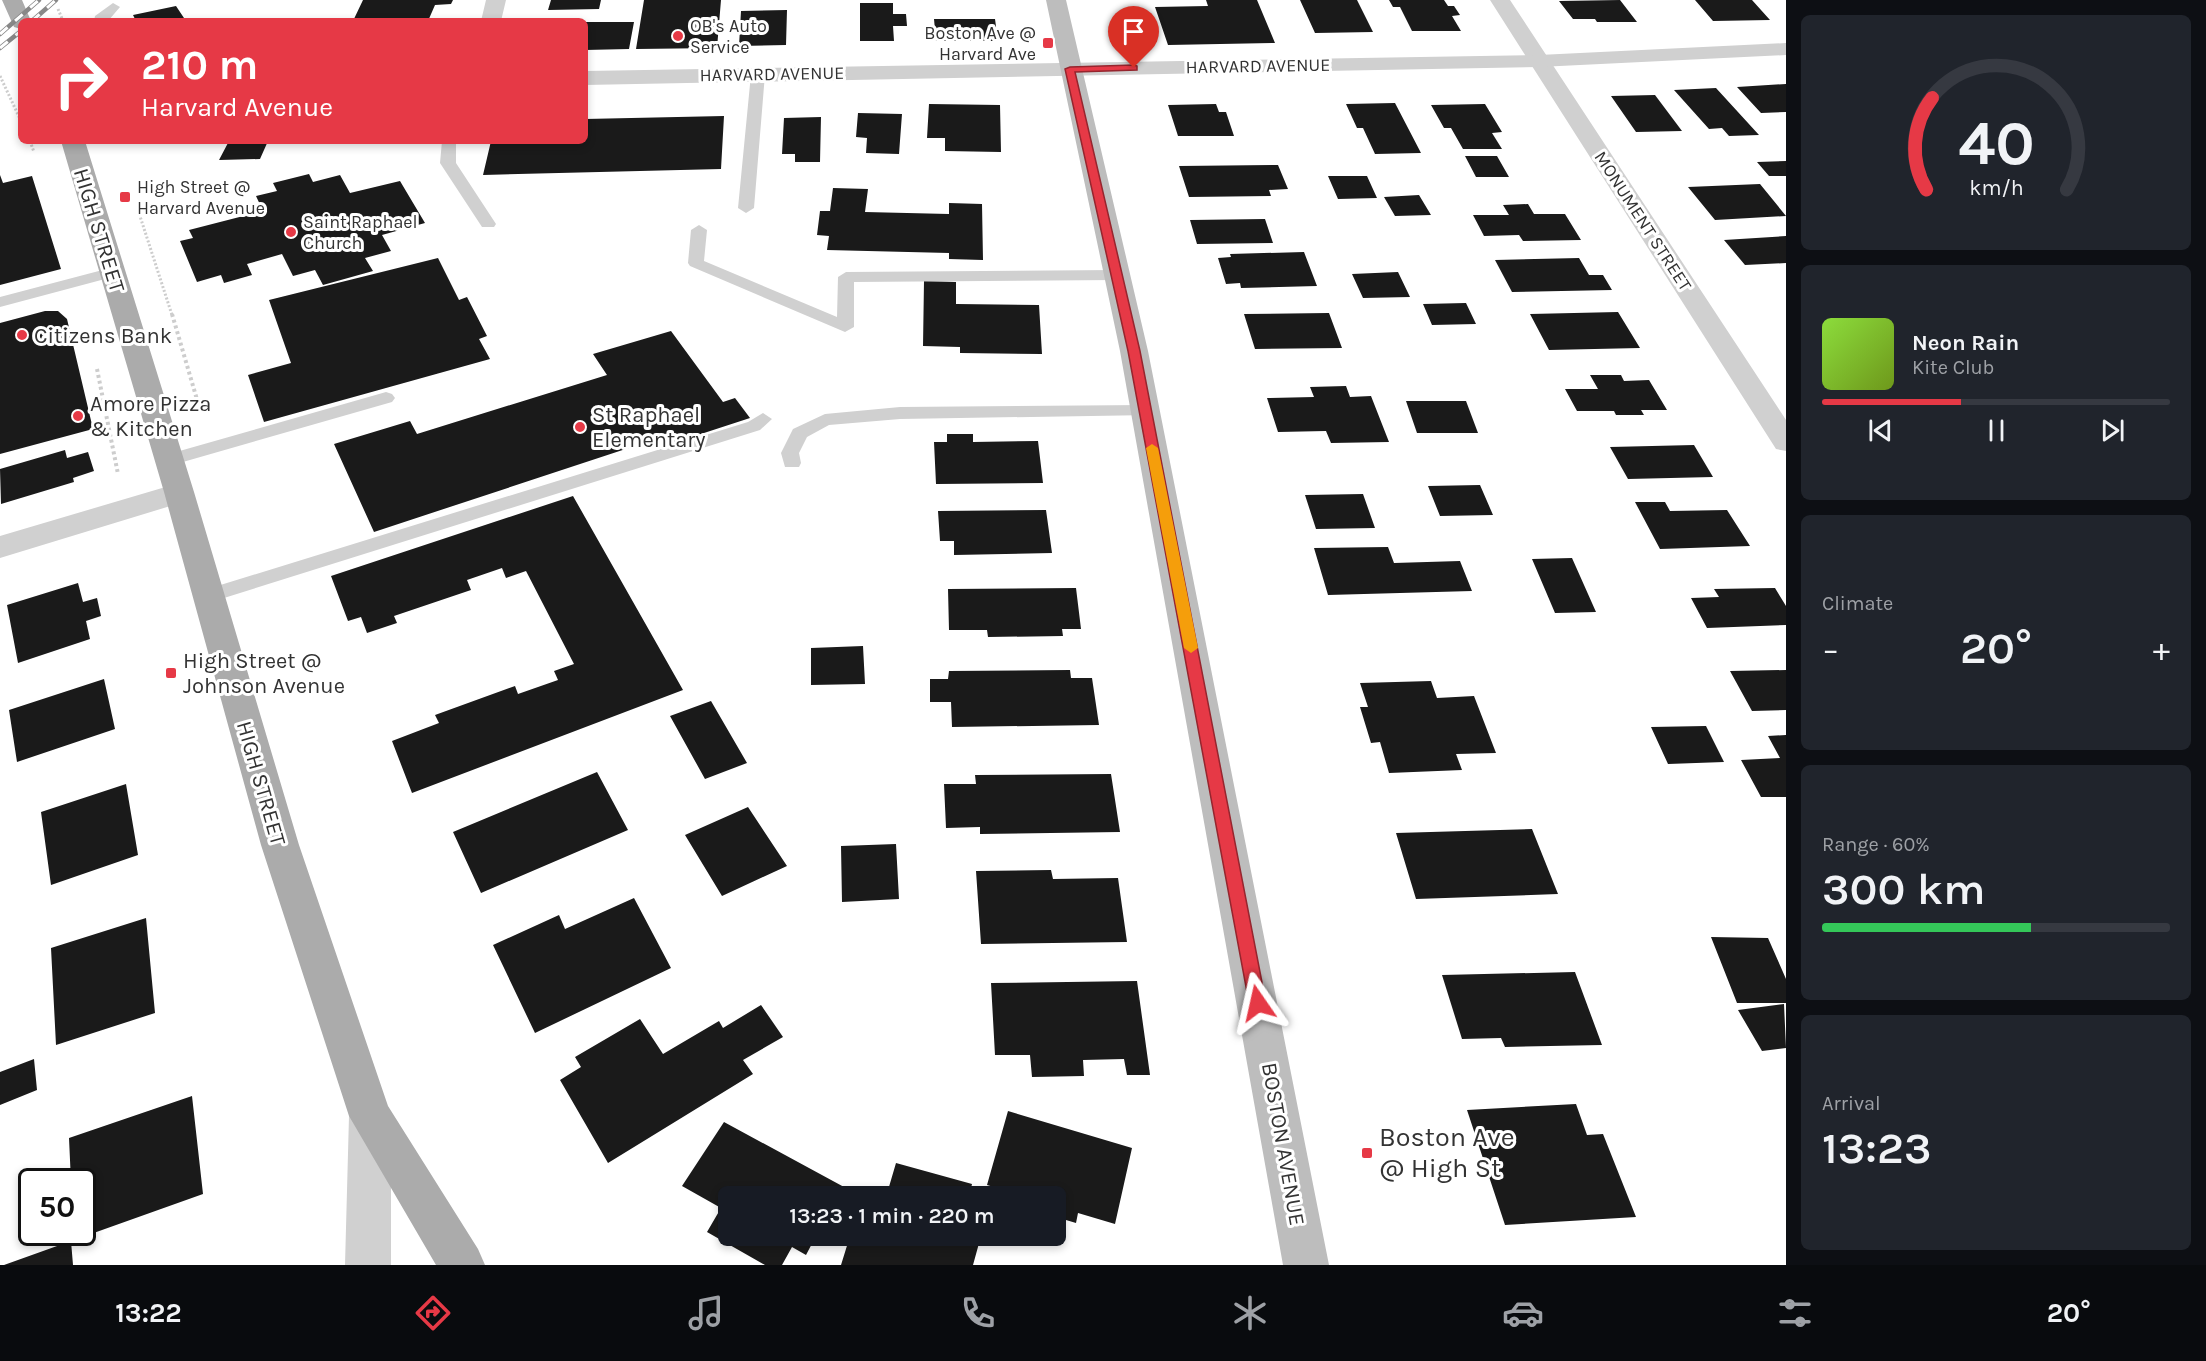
<!DOCTYPE html>
<meta charset="utf-8">
<style>
:root{--surface:#171b24;--page:#20242c;--text:#f1f3f6;--muted:#9ea1a6;--line:#363941;--accent:#e63946}
body{margin:0;font-family:Karla,sans-serif;background:var(--page);color:var(--text);height:100vh;display:flex;flex-direction:column;font-size:22px;white-space:nowrap}
*{box-sizing:border-box;margin:0}
p{font-size:20px;color:var(--muted)}
.icon{flex:none;width:33px;height:33px;fill:none;stroke:currentColor;stroke-width:2;stroke-linecap:round;stroke-linejoin:round}
.map{position:relative;flex:1;overflow:hidden}
.side{display:flex;flex-direction:column;gap:15px;padding:15px;background:#0d0f14;width:420px}
.side>*{flex:none}
.banner{position:absolute;left:18px;top:18px;width:570px;height:126px;border-radius:9px;box-shadow:0 3px 9px #0003;background:#e63946;color:#fff;overflow:hidden}
.speed{position:absolute;left:18px;top:1168px;display:flex;gap:12px;font-size:30px;font-weight:700;text-align:center}
.speed>*{display:grid;place-content:center;width:78px;height:78px;border-radius:50%;background:var(--surface);box-shadow:0 3px 9px #0003;line-height:1}
.speed .limit{border:3px solid #111;border-radius:9px;background:#fff;color:#111}
.pin{position:absolute;display:grid;place-items:center;width:51px;height:51px;color:#fff;margin:-62px -26px;border-radius:50% 50% 50% 0;rotate:-45deg;box-shadow:0 0 6px #0007}
.pin .icon{rotate:45deg}
.me{position:absolute;width:66px;margin:-33px;rotate:349deg;stroke-linejoin:round;filter:drop-shadow(0 0 4px #0008)}
.turn{display:flex;align-items:center;gap:21px;height:126px;padding:0 24px;font-size:27px}
.turn .icon{width:78px;height:78px;stroke-width:2.5}
.turn b{display:block;font-size:42px;line-height:51px}
.big{font-size:45px;font-weight:600;line-height:1.1}
.side .tile{flex:1;display:flex;flex-direction:column;justify-content:center;gap:9px;min-width:0;padding:0 21px;border-radius:9px;background:var(--page)}
.side .dial{align-items:center;gap:0}
.dial svg{height:156px;overflow:visible;fill:none;stroke:var(--line);stroke-width:7;stroke-linecap:round;text-anchor:middle}
.dial text{fill:var(--text);stroke:none}
.song{display:flex;align-items:center;gap:18px}
.cover{width:72px;height:72px;border-radius:9px;background:linear-gradient(135deg,hsl(90 70% 55%),hsl(80 70% 35%))}
.played{height:6px;border-radius:3px;background:linear-gradient(90deg,var(--accent) 40%,var(--line) 40%)}
.keys{display:flex;justify-content:space-around;direction:ltr}
.heat{display:flex;justify-content:space-between;align-items:center;font-size:33px;direction:ltr}
.charge{height:9px;border-radius:4px;background:linear-gradient(90deg,#34c759 60%,var(--line) 0)}
.trip{position:absolute;left:718px;top:1186px;width:348px;height:60px;border-radius:9px;background:var(--surface);box-shadow:0 3px 9px #0003;font-weight:600;line-height:60px;text-align:center}
.tab-bar{display:flex;height:96px;justify-content:space-around;align-items:center;background:#090b0e;color:var(--muted)}
.tab-bar .icon{width:42px;height:42px}
.tab-bar .selected{color:var(--accent)}
.tab-bar b{font-size:27px;color:var(--text)}
main{display:flex;flex:1;min-height:0}
.map>svg:first-child{display:block}
</style>
<main>
<div class="map">
<svg width="1786" height="1265" viewBox="0 0 1786 1265">
<rect width="100%" height="100%" fill="#fff"/>
<path fill="#1a1a1a" d="M363 0H453L451 4 435 5 428 21H353Z
M551 0H601L599 9 548 10Z
M644 0H721L717 48 636 49Z
M1206 0H1257L1275 43 1168 45 1155 7 1208 6Z
M1300 0H1357L1373 32 1315 33Z
M1389 0H1444L1448 6H1454L1460 15 1452 16 1461 31H1412L1400 7H1393Z
M1620 0 1637 22H1597L1595 19H1573L1559 1Z
M1695 0H1752L1770 20 1713 21Z
M860 3H893V14H906L907 26H893L894 41H860Z
M176 6 186 21H136L133 15Z
M787 10 786 45 739 46 741 11Z
M934 19H995L998 41H936Z
M585 22H634L629 49 585 50Z
M1786 84V112L1761 113 1737 87Z
M1716 88 1759 135 1729 136 1722 128 1709 129 1674 90Z
M1655 95 1682 131 1636 132 1611 96Z
M1395 103 1421 153 1375 154 1363 128H1357L1346 104Z
M929 104 1000 105 1001 152 945 151V138H927Z
M1216 104 1219 112H1226L1234 136H1178L1168 105Z
M1485 104 1502 132 1492 133 1502 149H1463L1451 128H1444L1431 105Z
M858 113 902 114 899 154 866 153 867 138 856 137Z
M724 116 721 169 483 175 491 141H585V119Z
M821 117 820 162H795V154H782L784 118Z
M229 141H268L260 159 219 160Z
M1465 156H1497L1509 177H1476Z
M1786 161V176H1769L1757 162Z
M1278 165 1288 189 1269 190 1271 196 1189 197 1179 166Z
M309 174 313 182 340 175 350 193 400 181 425 223 382 235 391 251 365 258 373 271 323 285 315 270 293 276 282 254 247 264 252 275 224 283 221 275 197 282 180 241 193 238 189 230 263 211 256 196 277 191 273 183Z
M0 175 3 183 32 176 61 269 0 285Z
M1328 176H1367L1377 198 1338 199Z
M1760 184 1786 216 1715 220 1688 187Z
M833 188 868 189 865 212 949 214V203L982 204 983 260 949 259V253L827 250 829 236 817 235 820 211H830Z
M1419 195 1431 215 1395 216 1384 197Z
M1528 204 1534 214H1565L1581 240 1523 241 1519 235 1484 236 1473 215H1509L1503 205Z
M1265 219 1273 243 1197 244 1190 220Z
M1786 236V263L1745 265 1724 240Z
M1304 252 1317 286 1241 288 1240 283 1226 284 1218 258 1231 257 1230 254Z
M438 258 459 300 467 297 487 336 479 339 490 359 264 422 248 375 291 363 269 300Z
M1579 258 1589 275H1603L1612 290 1512 292 1495 260Z
M1398 272 1410 297 1363 298 1352 274Z
M924 281 956 282V304L1039 305 1042 354 960 353V347L923 346Z
M1466 303 1476 324 1432 325 1423 304Z
M45 311H58L67 319 93 429 0 454V323Z
M1618 312 1640 348 1549 350 1530 314Z
M1329 313 1342 348 1255 349 1244 314Z
M671 331 723 402 735 398 750 418 658 448 653 440 374 532 334 444 410 421 417 434 607 375 593 354Z
M1590 375H1621L1624 381 1649 380 1667 410H1641L1644 415H1616L1614 411H1577L1565 389H1598Z
M1346 386 1350 397 1371 396 1389 442 1331 443 1326 431 1278 432 1267 398 1314 397 1310 387Z
M1406 401H1466L1478 433H1417Z
M947 434H973V442L1038 441 1043 483 936 484 934 442H947Z
M1694 445 1713 477 1628 479 1610 447Z
M65 450 67 458 88 452 94 471 73 478 74 482 1 504 0 469Z
M1480 485 1493 515 1440 516 1428 486Z
M1363 494 1375 528 1316 529 1305 495Z
M573 496 683 690 412 793 392 741 439 723 435 715 515 686 518 694 558 680 554 671 574 664 526 571 506 578 502 568 467 580 471 590 394 616 397 623 367 633 361 617 348 621 331 576Z
M1635 502H1665L1670 511 1727 510 1750 546 1660 549Z
M1046 510 1052 553 954 555V541H940L938 511Z
M1388 547 1394 563 1460 561 1472 591 1328 595 1314 548Z
M1572 558 1596 612 1555 613 1532 559Z
M78 583 83 602 97 598 101 616 86 621 90 639 18 663 7 605Z
M1076 588 1081 629H1062L1063 636 988 637 987 630H949L948 589Z
M1775 588 1786 606V625L1707 628 1691 598 1719 597 1714 589Z
M863 646 865 684 811 685V648Z
M1070 670 1071 678H1092L1099 725 952 727 951 702H930V679H948L949 671Z
M1786 670V710L1752 711 1730 671Z
M104 679 115 729 17 762 9 710Z
M1431 681 1437 698 1474 696 1496 753 1456 754 1462 770 1389 773 1380 742 1371 743 1360 707H1368L1360 683Z
M711 701 747 763 705 779 670 716Z
M1706 726 1724 762 1668 764 1651 727Z
M1786 735V797H1761L1741 760 1780 758 1768 736Z
M597 772 628 830 481 893 453 832Z
M1111 774 1120 832 980 834V827L946 828 944 784H976L975 775Z
M126 784 138 855 51 885 41 812Z
M748 807 787 866 722 896 685 835Z
M1532 829 1558 894 1416 899 1396 833Z
M896 844 899 899 842 902 841 846Z
M1051 870 1053 879 1118 878 1127 942 981 944 976 871Z
M634 898 671 968 535 1033 493 945 559 915 565 929Z
M146 918 155 1013 56 1045 51 948Z
M1711 937 1768 938 1786 979V1003H1737Z
M1575 972 1602 1045 1505 1047 1501 1038 1462 1039 1442 975Z
M1137 981 1150 1075H1127L1124 1059 1083 1060 1084 1076 1032 1077 1030 1055H995L991 983Z
M1784 1004 1786 1048 1762 1051 1738 1010Z
M761 1005 783 1037 743 1060 753 1074 608 1163 560 1080 581 1067 575 1057 640 1019 663 1054 719 1021 723 1028Z
M34 1059 37 1090 0 1105V1072Z
M192 1096 203 1194 74 1240V1233H82V1182H71L69 1138Z
M1576 1104 1587 1135 1603 1134 1636 1217 1505 1225 1467 1110Z
M1008 1111 1132 1148 1115 1224 1078 1213 1076 1223 1056 1217V1197H1027L987 1185Z
M724 1122 844 1187 838 1197H729V1236H816L806 1255 792 1247 782 1265H765L707 1232 721 1208 682 1186Z
M896 1163 972 1184 969 1197H886Z
M850 1236H981L973 1265H841Z
M71 1241 73 1265H4Z"/>
<g fill="none" stroke-linecap="round" stroke-linejoin="round">
<path stroke="#cdcdcd" stroke-width="3" stroke-dasharray="2 2" stroke-linecap="butt" d="M58 9 63 21
M0 76 21 121
M30 141 34 152
M138 210 172 315"/>
<path stroke="#cdcdcd" stroke-width="4" stroke-dasharray="3 3" stroke-linecap="butt" d="M172 314 198 403
M97 369 118 474"/>
<path fill="#d0d0d0" fill-rule="evenodd" d="M113 3 120 7 108 21H94L95 16Z
M758 70 765 74 754 208 746 213 738 208 751 74Z
M442 141H456V163L496 224 494 227H482L440 163Z
M699 225 707 230 704 261 837 317 838 277 846 272 1117 270 1125 275 1117 280 854 282V327L845 332 690 266 688 263 691 230Z
M114 267 120 269 122 272 120 275 0 307V297Z
M386 392 392 394 395 398 392 402 169 466 162 464 160 460 162 456Z
M1145 405 1154 411 1151 415 900 419 829 425 807 437 799 453 801 463 799 467H785L781 453 793 429 825 414 900 407Z
M763 413 772 419 760 430 208 603 201 601 198 596 201 591 748 422Z"/>
<path fill="#d0d0d0" fill-rule="evenodd" d="M486 0H506L501 21H481Z
M1490 0H1510L1786 420V451L1776 449Z
M179 483 190 486 194 493 190 500 0 558V536Z"/>
<path fill="#d0d0d0" fill-rule="evenodd" d="M1786 43V55L1539 67 585 85V71L1539 55Z
M370 1096 385 1102 391 1116V1265H345L349 1116 355 1102Z"/>
<path fill="#bdbdbd" fill-rule="evenodd" d="M1046 0H1066L1148 351 1329 1265H1283L1120 351Z"/>
<path fill="#ababab" fill-rule="evenodd" d="M2 0H22L31 21H21V29L14 27Z
M61 141H85L194 492 299 845 388 1106 478 1249 485 1265H436L349 1116 261 845 164 492Z"/>
<defs>
<path id="rail" d="M32 21 56 0
M0 34 39 0
M0 48 21 31"/>
</defs>
<use href="#rail" stroke="#888" stroke-width="4.5"/>
<use href="#rail" stroke="#fff" stroke-width="3" stroke-dasharray="10" stroke-linecap="butt"/>
</g>
<path fill="#e63946" stroke="#96252e" stroke-width="1.5" d="M1134 65 1137 66V70L1075 72 1140 351 1266 1003 1264 1008 1258 1010 1252 1008 1249 1003 1128 351 1065 69 1070 67Z"/>
<path fill="#f59e0b" d="M1152 444 1158 448 1198 648 1191 653 1184 648 1146 448Z"/>
<g fill="#e63946" stroke="#fff" stroke-width="2">
<circle cx="678" cy="36" r="6"/>
<rect x="1042" y="37" width="12" height="12" rx="3"/>
<rect x="119" y="191" width="12" height="12" rx="3"/>
<circle cx="291" cy="232" r="6"/>
<circle cx="22" cy="335" r="6"/>
<circle cx="78" cy="416" r="6"/>
<circle cx="580" cy="427" r="6"/>
<rect x="165" y="667" width="12" height="12" rx="3"/>
<rect x="1361" y="1147" width="12" height="12" rx="3"/>
</g>
<g text-anchor="middle" stroke-width="6" stroke-linejoin="round" paint-order="stroke">
<g font-size="18" fill="#333" stroke="#fff" text-anchor="start">
<text x="690" y="32">OB's Auto<tspan x="690" dy="21">Service</tspan></text>
<text x="1036" y="39" text-anchor="end">Boston Ave @<tspan x="1036" dy="21">Harvard Ave</tspan></text>
<text x="137" y="193">High Street @<tspan x="137" dy="21">Harvard Avenue</tspan></text>
<text x="303" y="228">Saint Raphael<tspan x="303" dy="21">Church</tspan></text>
</g>
<g font-size="18" fill="#333" stroke="#fff">
<text transform="translate(1258 66) rotate(-1)" y="6">HARVARD AVENUE</text>
<text transform="translate(772 74) rotate(-1)" y="6">HARVARD AVENUE</text>
<text transform="translate(1643 221) rotate(57)" y="6">MONUMENT STREET</text>
</g>
<g font-size="22" fill="#333" stroke="#fff">
<text transform="translate(100 230) rotate(73)" y="8">HIGH STREET</text>
<text transform="translate(262 783) rotate(74)" y="8">HIGH STREET</text>
<text transform="translate(1284 1144) rotate(80)" y="8">BOSTON AVENUE</text>
</g>
<g font-size="22" fill="#333" stroke="#fff" text-anchor="start">
<text x="34" y="343">Citizens Bank</text>
<text x="90" y="411">Amore Pizza<tspan x="90" dy="25">&amp; Kitchen</tspan></text>
<text x="592" y="422">St Raphael<tspan x="592" dy="25">Elementary</tspan></text>
<text x="183" y="668">High Street @<tspan x="183" dy="25">Johnson Avenue</tspan></text>
</g>
<g font-size="27" fill="#333" stroke="#fff" text-anchor="start">
<text x="1379" y="1146">Boston Ave<tspan x="1379" dy="31">@ High St</tspan></text>
</g>
</g>
</svg>
<div class="speed"><div class="limit">50</div></div>
<div class="pin" style="left:1134px;top:68px;background:#d93025"><svg class="icon" aria-label="arrive" viewBox="0 0 24 24"><path d="M6 21V4h12l-3 4 3 4H6"/></svg></div>
<svg class="me" style="left:1258px;top:1003px" viewBox="-20 -20 40 40"><path d="M0-17L14 15 0 8-14 15z" fill="#e63946" stroke="#fff" stroke-width="4"/></svg>
<div class="trip">13:23 · 1 min · 220 m</div>
<div class="banner">
<div class="turn"><svg class="icon" aria-label="right" viewBox="0 0 24 24"><path d="M7 20v-9h11M14 6l5 5-5 5"/></svg><div><b>210 m</b>Harvard Avenue</div></div>
</div>
</div>
<section class="side">
<div class="tile dial"><svg viewBox="0 0 100 80">
<path d="M14 69A42 42 0 1 1 86 69"/>
<path d="M14 69A42 42 0 0 1 17 22" stroke="#e63946"/>
<text x="50" y="56" font-size="32" font-weight="700">40</text>
<text x="50" y="72" font-size="11">km/h</text>
</svg></div>
<div class="tile">
<div class="song"><i class="cover"></i><div><b>Neon Rain</b><p>Kite Club</p></div></div>
<div class="played"></div>
<div class="keys"><svg class="icon" aria-label="previous" viewBox="0 0 24 24"><path d="M18 5L8 12l10 7zM5 5v14"/></svg><svg class="icon" aria-label="pause" viewBox="0 0 24 24"><path d="M8 5v14M16 5v14"/></svg><svg class="icon" aria-label="next" viewBox="0 0 24 24"><path d="M6 5l10 7-10 7zM19 5v14"/></svg></div>
</div>
<div class="tile"><p>Climate</p>
<div class="heat"><a>−</a><b class="big">20°</b><a>+</a></div>
</div>
<div class="tile"><p>Range · 60%</p><b class="big">300 km</b><div class="charge"></div></div>
<div class="tile"><p>Arrival</p><b class="big">13:23</b></div>
</section>
</main>
<nav class="tab-bar">
<b>13:22</b>
<svg class="icon selected" aria-label="directions" viewBox="0 0 24 24"><path d="M12 3l9 9-9 9-9-9zM9 14v-3h6M13 9l2 2-2 2"/></svg>
<svg class="icon" aria-label="music" viewBox="0 0 24 24"><path d="M9 18V5l10-2v13"/><circle cx="6" cy="18" r="3"/><circle cx="16" cy="16" r="3"/></svg>
<svg class="icon" aria-label="phone" viewBox="0 0 24 24"><path d="M5 4h4l2 5-3 2q2 4 5 5l2-3 5 2v4C11 20 4 13 5 4z"/></svg>
<svg class="icon" aria-label="climate" viewBox="0 0 24 24"><path d="M12 3v18M4 7l16 10M4 17L20 7"/></svg>
<svg class="icon" aria-label="car" viewBox="0 0 24 24"><path d="M5 17H2v-5l4-1 3-4h7l3 4 3 1v5h-3M9 17h6M6 11h13"/><circle cx="7" cy="17" r="2"/><circle cx="17" cy="17" r="2"/></svg>
<svg class="icon" aria-label="filters" viewBox="0 0 24 24"><path d="M4 7h16M4 17h16"/><circle cx="9" cy="7" r="2"/><circle cx="15" cy="17" r="2"/></svg>
<b>20°</b>
</nav>
